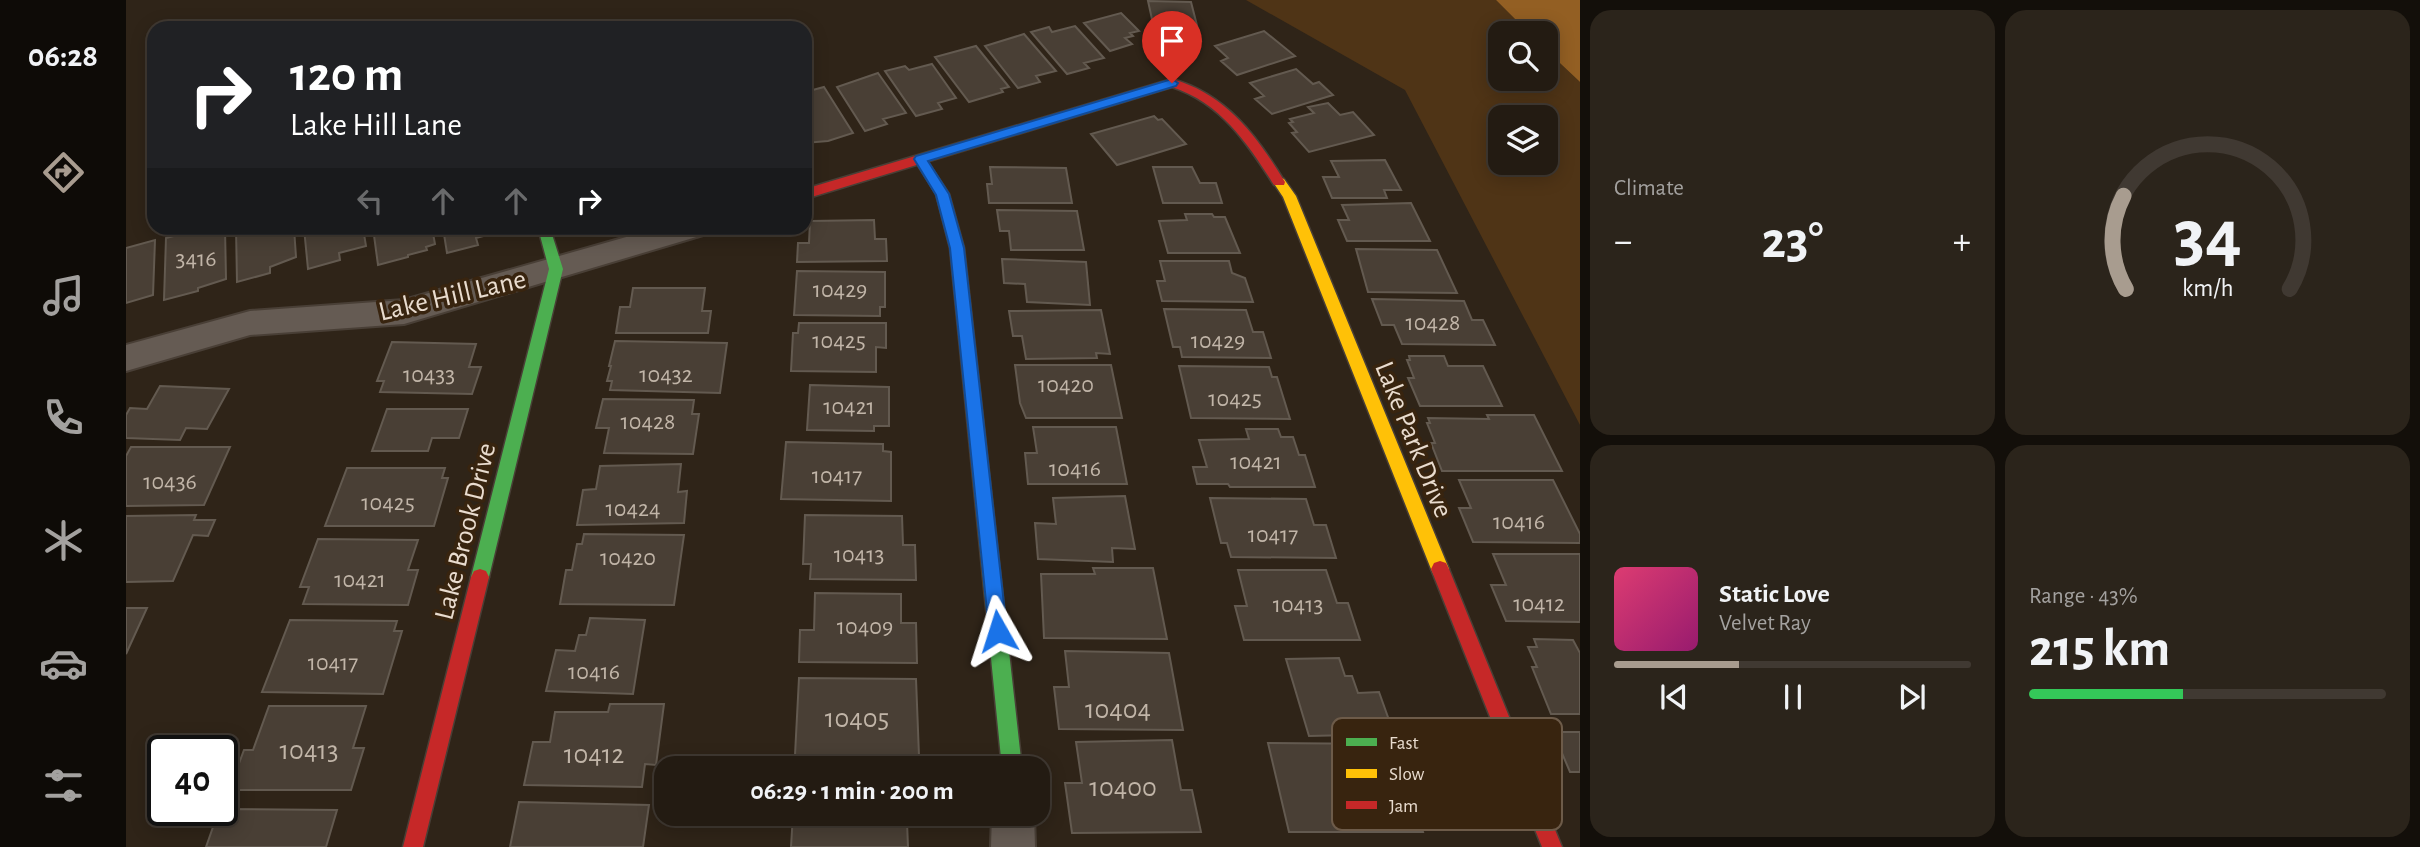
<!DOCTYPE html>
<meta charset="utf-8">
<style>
:root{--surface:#231b12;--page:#2b241b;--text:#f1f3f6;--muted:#a3a19f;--line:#403932;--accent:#a89c8f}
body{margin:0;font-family:"Alegreya Sans",sans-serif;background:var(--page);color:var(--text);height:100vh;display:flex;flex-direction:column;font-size:26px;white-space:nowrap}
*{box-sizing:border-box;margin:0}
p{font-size:23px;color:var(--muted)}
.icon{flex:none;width:38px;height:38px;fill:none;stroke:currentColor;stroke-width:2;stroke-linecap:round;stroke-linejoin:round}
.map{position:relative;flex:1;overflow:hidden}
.side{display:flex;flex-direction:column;gap:10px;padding:10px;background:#130f0a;width:840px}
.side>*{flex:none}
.guide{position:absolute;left:21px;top:21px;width:665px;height:214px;border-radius:21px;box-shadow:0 4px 18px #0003,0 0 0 2px var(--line);background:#202124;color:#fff;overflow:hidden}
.controls{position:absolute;left:1362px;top:21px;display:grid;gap:14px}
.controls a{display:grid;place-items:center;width:70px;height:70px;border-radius:14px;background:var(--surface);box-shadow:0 4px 18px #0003,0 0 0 2px var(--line);font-size:35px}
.speed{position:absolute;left:21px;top:735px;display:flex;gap:14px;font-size:35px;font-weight:700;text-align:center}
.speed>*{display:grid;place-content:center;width:91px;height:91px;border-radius:50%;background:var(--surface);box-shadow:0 4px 18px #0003,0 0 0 2px var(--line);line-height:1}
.speed .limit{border:4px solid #111;border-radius:10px;background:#fff;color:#111}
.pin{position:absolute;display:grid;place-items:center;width:60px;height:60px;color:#fff;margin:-72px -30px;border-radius:50% 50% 50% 0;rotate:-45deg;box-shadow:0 0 7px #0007}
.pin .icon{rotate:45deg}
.me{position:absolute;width:77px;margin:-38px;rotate:354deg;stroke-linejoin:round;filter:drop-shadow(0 0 5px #0008)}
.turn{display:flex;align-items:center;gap:24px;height:147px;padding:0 28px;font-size:32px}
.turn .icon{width:91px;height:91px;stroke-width:2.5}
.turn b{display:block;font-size:49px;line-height:60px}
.lanes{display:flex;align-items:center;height:66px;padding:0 28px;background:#0003;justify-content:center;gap:35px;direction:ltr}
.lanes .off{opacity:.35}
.big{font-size:52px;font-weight:600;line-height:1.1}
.side .card{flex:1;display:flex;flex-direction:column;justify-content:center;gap:10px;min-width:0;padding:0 24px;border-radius:21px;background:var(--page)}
.side .dial{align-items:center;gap:0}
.dial svg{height:182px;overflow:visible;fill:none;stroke:var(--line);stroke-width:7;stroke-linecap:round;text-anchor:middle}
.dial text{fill:var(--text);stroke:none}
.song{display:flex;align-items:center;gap:21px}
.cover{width:84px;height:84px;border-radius:10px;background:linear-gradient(135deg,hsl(340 70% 55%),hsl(320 70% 35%))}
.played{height:7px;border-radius:4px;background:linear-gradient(90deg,var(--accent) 35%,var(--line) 35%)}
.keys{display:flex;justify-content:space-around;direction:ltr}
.heat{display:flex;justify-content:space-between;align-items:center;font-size:38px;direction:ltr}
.charge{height:10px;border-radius:5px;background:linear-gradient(90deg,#34c759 43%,var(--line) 0)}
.side .tiles{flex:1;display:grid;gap:10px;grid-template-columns:repeat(2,1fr)}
.trip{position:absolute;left:528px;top:756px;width:396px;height:70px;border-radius:21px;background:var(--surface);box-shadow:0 4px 18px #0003,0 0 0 2px var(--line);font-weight:600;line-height:70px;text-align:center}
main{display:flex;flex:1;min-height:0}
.tabs{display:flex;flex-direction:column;width:126px;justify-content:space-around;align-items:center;background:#0e0b07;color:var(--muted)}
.tabs .icon{width:49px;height:49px}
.tabs .current{color:var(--accent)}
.tabs b{font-size:32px;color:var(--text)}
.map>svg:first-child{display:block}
</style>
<main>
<nav class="tabs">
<b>06:28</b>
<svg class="icon current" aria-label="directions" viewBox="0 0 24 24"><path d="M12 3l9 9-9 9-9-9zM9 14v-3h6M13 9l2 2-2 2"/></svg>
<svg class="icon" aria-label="music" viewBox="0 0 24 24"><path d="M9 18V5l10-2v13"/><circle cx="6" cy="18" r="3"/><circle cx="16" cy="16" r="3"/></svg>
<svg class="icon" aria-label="phone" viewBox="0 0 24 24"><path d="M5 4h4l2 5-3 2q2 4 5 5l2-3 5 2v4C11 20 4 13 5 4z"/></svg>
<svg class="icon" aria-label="climate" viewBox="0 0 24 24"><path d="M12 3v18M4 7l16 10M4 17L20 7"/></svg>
<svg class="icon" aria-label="car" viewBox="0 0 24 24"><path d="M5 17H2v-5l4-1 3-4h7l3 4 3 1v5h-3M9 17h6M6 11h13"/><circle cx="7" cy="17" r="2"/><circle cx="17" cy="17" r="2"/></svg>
<svg class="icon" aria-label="filters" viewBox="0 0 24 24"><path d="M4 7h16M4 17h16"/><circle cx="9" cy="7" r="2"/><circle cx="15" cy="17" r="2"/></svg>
</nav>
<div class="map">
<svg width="1454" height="847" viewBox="0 0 1454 847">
<rect width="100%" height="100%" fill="#2f2418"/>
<path fill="#4f3416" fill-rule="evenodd" d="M1120 0H1370L1403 33H1374V79H1419V49L1454 82V425L1279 90ZM1374 117H1419V163H1374Z"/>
<path fill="#935f23" d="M1370 0H1454V82L1419 49V33H1403Z"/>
<path fill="#493f35" stroke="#635a50" stroke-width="2" d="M1022 1 1065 2 1075 41 1069 40 1070 44 1031 42Z
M995 13 1013 31 1004 33 1007 36 999 38 1006 44 984 51 958 23Z
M949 26 978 58 958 63 963 68 941 74 905 32 923 27 926 32Z
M1138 31 1169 56 1111 75 1095 61 1102 58 1089 46Z
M898 34 930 71 910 76 914 82 892 88 859 46Z
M850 46 883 87 875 89 877 92 843 102 809 57Z
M806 64 830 98 812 103 816 109 790 116 759 71 779 66 783 70Z
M1170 69 1187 84 1193 82 1207 95 1146 114 1129 99 1138 96 1124 83Z
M752 73 780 113 757 119 761 124 739 131 711 87Z
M698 87 727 133 702 141 679 143V92Z
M1202 103 1214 115 1227 112 1248 135 1183 152 1166 133 1171 132 1163 123 1167 122 1164 119 1188 113 1182 107Z
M1028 116 1032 120 1036 119 1060 144 991 165 965 134Z
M1259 160 1275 190H1258L1261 198H1206L1197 177H1213L1205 161Z
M864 167 940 168 946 203H863L861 184H866Z
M1027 167H1066L1074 183H1090L1096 203H1037Z
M1285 203 1304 241H1221L1212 220H1223L1216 205Z
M871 210 951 211 958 250H885L883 231H874Z
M1059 214H1086L1088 217H1099L1114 253H1042L1033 221 1061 220Z
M748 220 749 239H760L761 261 671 262 672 243H683L684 221Z
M79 228H99L100 279 72 288V291L38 300 40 238Z
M110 228H168L170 257 144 267V273L111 282Z
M178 228H237L240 246 213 253 214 260 182 269Z
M247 228H306L309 244 300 247 301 250 282 255V257L252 265Z
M317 228H375L376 231 350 238 352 245 321 253Z
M29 240 27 295 0 303V248Z
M1230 249 1311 250 1331 293 1242 292Z
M876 259 960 262 964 305 901 302 899 284 878 283Z
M1034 261H1103L1106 273 1119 278 1127 302 1036 301 1031 281H1039Z
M671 271 759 272V307H754V316L668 315Z
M507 288H579L576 311H585L582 333H490L494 307H504Z
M1246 299 1338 301 1346 320H1357L1369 345 1276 344 1268 325H1256Z
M1038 309 1120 310 1127 332H1137L1145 358 1056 357 1054 347H1047Z
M975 310 984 354 970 353 971 358 900 359 896 336H887L883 311Z
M673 323H760V348L750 347V372L665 371 667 333H672Z
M489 341 601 343 594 393 484 390 486 381H481L485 366H483Z
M266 342 350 344 343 367H355L346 394 254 392 258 381H251Z
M1283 356H1318L1322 366H1357L1376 406H1294L1282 378H1288L1281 360H1284Z
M889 365H985L996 418H900L894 403Z
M1053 366 1143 367 1146 377H1151L1164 419 1065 418Z
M684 385 763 387V426H748V431L681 430Z
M34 386 103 389 81 429 60 428 54 440 0 438V415L4 408 21 409Z
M477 399 568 400 566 414H573L567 454 478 453 483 428H470Z
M261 409H342L333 438H306L302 451H246Z
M1361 415H1408L1436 471H1316L1305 443H1309L1301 423H1304L1302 418 1363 419Z
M907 427H990L1001 484H902L899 453H911Z
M1120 429H1152L1155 437H1167L1173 455H1179L1189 487H1104L1102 484H1071L1067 467H1081L1073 440 1123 439Z
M660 442 757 444V451L765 452V501L655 499Z
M5 447H104L78 505 0 506V456Z
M555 464 552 492 561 491 558 523 451 525 457 490 470 489 474 466Z
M221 468H319L316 478H322L308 526H199Z
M1333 480H1427L1454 534V543L1347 542 1333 508H1345Z
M999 496 1009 549 986 548 987 562 912 559 909 523 930 524 927 498Z
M1084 498 1180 499 1188 525H1200L1210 558 1105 557 1101 543H1095Z
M70 515 68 520H89L82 536 67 535 47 581 0 582V516Z
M679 515 776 516 777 545H789L790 580 684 579 685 564H677Z
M458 534 558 535 548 605 434 604 440 570H446L451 544H456Z
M192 539 292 540 282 570H292L282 605 177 604 183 587H174Z
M1367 554H1454V622L1380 621 1365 585H1380Z
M967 568H1027L1041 639 918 638 915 574H969Z
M1112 570H1200L1211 603H1222L1234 640H1118L1109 606H1121Z
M689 593 775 594V623H790L791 663 673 662 674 630H688Z
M0 608H21L0 654Z
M464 618 519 620 507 694 420 691 430 650 449 651 453 635H460Z
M164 620 271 621 268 631H276L257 694 136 692Z
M1408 639 1447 640 1454 653V714H1425L1406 667H1411L1402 647H1411Z
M939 651 1043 653 1057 730 933 729 928 687H943Z
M1213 658 1219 676H1226L1232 693 1253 692 1268 734 1183 736 1160 659Z
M673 678 790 679 793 756 669 755Z
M484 704H538L530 765 519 764 516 787 398 785 407 742H424L429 712H482Z
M143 706H240L227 748H238L225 790H103L118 750H127Z
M1427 732H1454V772H1444Z
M1046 740 1055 790H1066L1075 832 946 833 939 783H956L950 742Z
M1142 743 1261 744 1265 757H1272L1297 832H1163Z
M393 802 523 805 517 847H384Z
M96 809 211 810 200 847H80L93 810Z
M667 814H796V822H781L782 847H665Z"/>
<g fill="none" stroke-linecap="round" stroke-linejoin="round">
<defs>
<path id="street" d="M532 228H581L577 235 278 324 124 335 0 371V345L124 311 278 300Z
M866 814H908L909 847H865Z"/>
<path id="fast" d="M794 155 798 156 823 194 838 248 896 768H876L824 248 810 194 788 159Z
M412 228H424L437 269 363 577 360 583 354 585 348 583 345 577 423 269Z"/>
<path id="slow" d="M1153 177 1158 179 1170 196 1323 569 1320 575 1314 577 1308 575 1305 569 1157 197 1147 182Z"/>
<path id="jam" d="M1046 79C1100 94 1131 136 1159 182L1158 185H1148C1122 144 1095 103 1046 87L679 199V189Z
M1314 561 1320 563 1323 569 1436 847H1416L1305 569 1308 563Z
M354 569 360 571 363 577 297 847H277L345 577 348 571Z"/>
</defs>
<use href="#street" stroke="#493f36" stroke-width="4"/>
<use href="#fast" stroke="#493f36" stroke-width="3"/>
<use href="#slow" stroke="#493f36" stroke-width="3"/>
<use href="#jam" stroke="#493f36" stroke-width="3"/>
<use href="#street" fill="#655b53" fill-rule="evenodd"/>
<use href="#fast" fill="#4caf50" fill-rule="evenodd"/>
<use href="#slow" fill="#ffc107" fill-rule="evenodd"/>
<use href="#jam" fill="#c62828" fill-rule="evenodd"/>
</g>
<path fill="#1a73e8" stroke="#114b97" stroke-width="2" d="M1046 79 1052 83 1050 86 802 161 823 194 838 248 881 631 879 638 872 641 866 638 863 631 824 248 810 195 788 159 790 156Z"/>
<g text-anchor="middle" stroke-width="7" stroke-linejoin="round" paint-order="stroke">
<g font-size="24" fill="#c1b5a8">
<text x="70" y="266">3416</text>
<text x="714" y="297">10429</text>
<text x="1307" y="330">10428</text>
<text x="713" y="348">10425</text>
<text x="1092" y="348">10429</text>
<text x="303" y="382">10433</text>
<text x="540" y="382">10432</text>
<text x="940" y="392">10420</text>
<text x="1109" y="406">10425</text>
<text x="723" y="414">10421</text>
<text x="522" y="429">10428</text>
<text x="1130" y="469">10421</text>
<text x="949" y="476">10416</text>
<text x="711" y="483">10417</text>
<text x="44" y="489">10436</text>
<text x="262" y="510">10425</text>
<text x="507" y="516">10424</text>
<text x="1393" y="529">10416</text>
<text x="1147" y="542">10417</text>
<text x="733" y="562">10413</text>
<text x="502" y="565">10420</text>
<text x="234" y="587">10421</text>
<text x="1413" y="611">10412</text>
<text x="1172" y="612">10413</text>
<text x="739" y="634">10409</text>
<text x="207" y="670">10417</text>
<text x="468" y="679">10416</text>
</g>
<g font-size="28" fill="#e9dccf" stroke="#38240f">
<text transform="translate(326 294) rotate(-13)" y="10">Lake Hill Lane</text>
<text transform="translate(1289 439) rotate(68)" y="10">Lake Park Drive</text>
<text transform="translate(338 531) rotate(-76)" y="10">Lake Brook Drive</text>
</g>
<g font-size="28" fill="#c1b5a8">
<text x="992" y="718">10404</text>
<text x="731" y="727">10405</text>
<text x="183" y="759">10413</text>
<text x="468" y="763">10412</text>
<text x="997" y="796">10400</text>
</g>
</g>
<rect x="1206" y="718" width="230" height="112" rx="10" fill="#38240f" stroke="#6d5b49" stroke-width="2"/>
<rect x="1220" y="738" width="31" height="8" fill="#4caf50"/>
<rect x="1220" y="769" width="31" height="9" fill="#ffc107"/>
<rect x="1220" y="801" width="31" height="8" fill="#c62828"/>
<g font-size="19" fill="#e9dccf">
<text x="1263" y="749">Fast</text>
<text x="1263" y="780">Slow</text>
<text x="1263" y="812">Jam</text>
</g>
</svg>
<div class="controls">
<a><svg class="icon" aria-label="search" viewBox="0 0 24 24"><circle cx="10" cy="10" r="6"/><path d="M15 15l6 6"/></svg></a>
<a><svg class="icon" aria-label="layers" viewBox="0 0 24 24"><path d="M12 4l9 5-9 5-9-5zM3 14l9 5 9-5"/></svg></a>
</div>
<div class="speed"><div class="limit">40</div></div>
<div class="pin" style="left:1046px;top:83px;background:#d93025"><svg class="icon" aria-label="arrive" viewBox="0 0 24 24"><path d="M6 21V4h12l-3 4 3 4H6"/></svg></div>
<svg class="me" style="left:872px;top:631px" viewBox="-20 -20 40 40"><path d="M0-17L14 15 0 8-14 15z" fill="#1a73e8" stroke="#fff" stroke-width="4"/></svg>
<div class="trip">06:29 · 1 min · 200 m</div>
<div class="guide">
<div class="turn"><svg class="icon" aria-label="right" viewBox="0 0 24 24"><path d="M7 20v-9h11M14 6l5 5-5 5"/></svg><div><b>120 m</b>Lake Hill Lane</div></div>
<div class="lanes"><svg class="icon off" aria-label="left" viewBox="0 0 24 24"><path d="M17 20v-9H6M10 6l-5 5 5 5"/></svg><svg class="icon off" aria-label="ahead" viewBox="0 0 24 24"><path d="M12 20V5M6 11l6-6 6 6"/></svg><svg class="icon off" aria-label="ahead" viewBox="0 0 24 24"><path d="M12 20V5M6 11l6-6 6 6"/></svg><svg class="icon" aria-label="right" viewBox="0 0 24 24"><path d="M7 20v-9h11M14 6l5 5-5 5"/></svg></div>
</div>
</div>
<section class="side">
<div class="tiles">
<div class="card"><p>Climate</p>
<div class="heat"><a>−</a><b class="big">23°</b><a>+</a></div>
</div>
<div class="card dial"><svg viewBox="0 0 100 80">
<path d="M14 69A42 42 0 1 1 86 69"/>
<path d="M14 69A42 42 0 0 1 13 28" stroke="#a89c8f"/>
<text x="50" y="56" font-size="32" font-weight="700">34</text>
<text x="50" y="72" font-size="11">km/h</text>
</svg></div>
<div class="card">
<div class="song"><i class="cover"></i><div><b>Static Love</b><p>Velvet Ray</p></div></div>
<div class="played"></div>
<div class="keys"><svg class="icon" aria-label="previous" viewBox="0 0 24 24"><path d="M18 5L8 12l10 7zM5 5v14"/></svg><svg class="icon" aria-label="pause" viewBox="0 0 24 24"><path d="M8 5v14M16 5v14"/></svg><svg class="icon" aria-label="next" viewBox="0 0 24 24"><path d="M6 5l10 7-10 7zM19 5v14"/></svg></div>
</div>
<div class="card"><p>Range · 43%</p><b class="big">215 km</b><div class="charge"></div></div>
</div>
</section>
</main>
